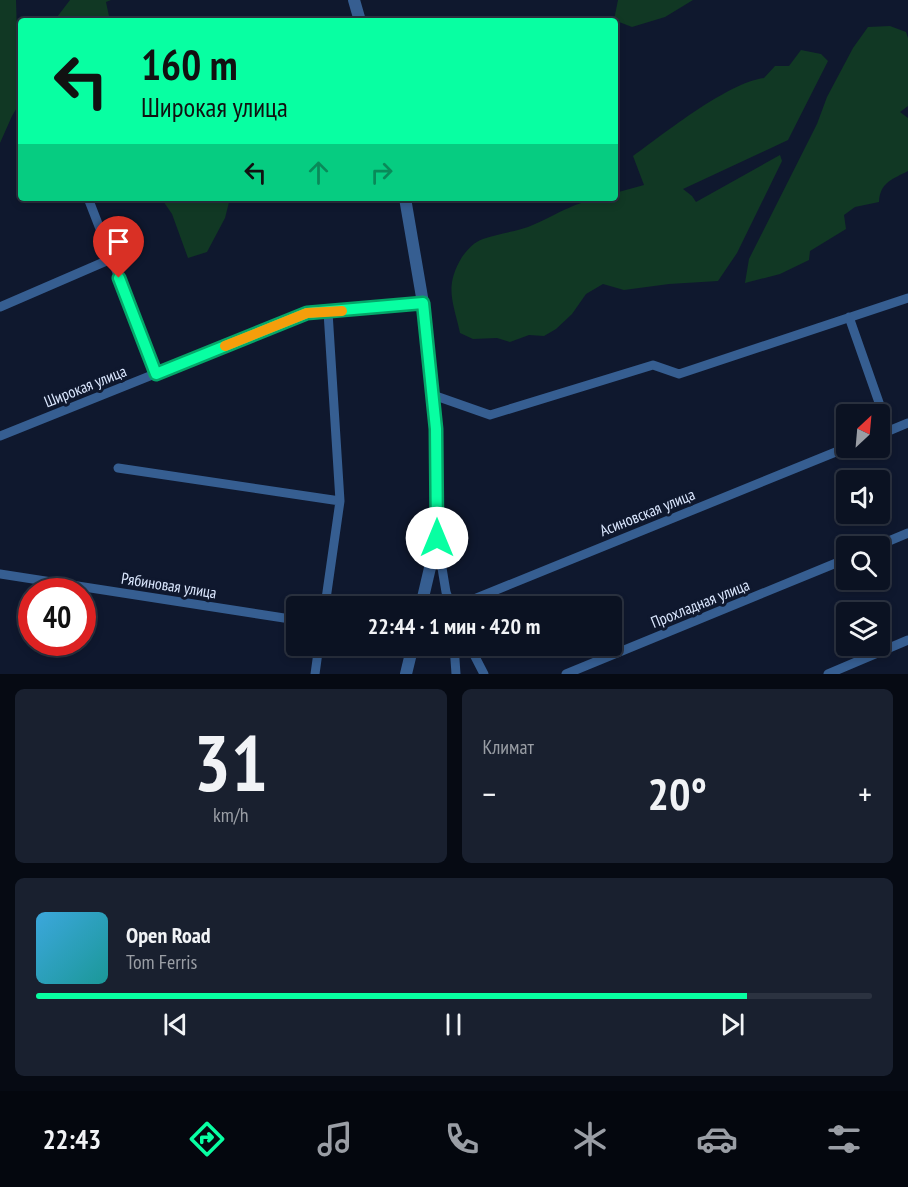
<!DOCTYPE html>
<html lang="ru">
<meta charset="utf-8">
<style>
:root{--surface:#0b1222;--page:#19202f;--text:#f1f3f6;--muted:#9a9ea5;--line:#2b3240;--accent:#08ffa2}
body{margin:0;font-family:"PT Sans Narrow",sans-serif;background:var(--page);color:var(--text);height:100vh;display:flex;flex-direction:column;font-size:22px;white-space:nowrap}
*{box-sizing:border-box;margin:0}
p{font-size:20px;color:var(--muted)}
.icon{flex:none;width:33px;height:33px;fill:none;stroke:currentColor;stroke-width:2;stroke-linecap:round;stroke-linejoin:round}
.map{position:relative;height:674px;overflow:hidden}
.drawer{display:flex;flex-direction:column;gap:15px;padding:15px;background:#060a13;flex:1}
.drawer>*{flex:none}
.banner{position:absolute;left:18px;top:18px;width:600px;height:183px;border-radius:6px;box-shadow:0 3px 9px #0003,0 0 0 2px var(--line);background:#08ffa2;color:#111;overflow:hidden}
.needle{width:39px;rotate:26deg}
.controls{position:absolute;left:836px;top:404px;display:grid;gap:12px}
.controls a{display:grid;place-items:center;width:54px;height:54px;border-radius:6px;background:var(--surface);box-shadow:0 3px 9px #0003,0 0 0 2px var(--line);font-size:30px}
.speed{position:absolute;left:18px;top:578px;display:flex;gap:12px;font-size:30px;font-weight:700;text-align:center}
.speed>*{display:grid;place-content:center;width:78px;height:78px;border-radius:50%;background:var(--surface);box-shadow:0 3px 9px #0003,0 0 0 2px var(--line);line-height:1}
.speed .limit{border:9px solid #d22;background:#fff;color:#111}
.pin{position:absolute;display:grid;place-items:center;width:51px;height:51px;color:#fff;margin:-62px -26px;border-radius:50% 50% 50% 0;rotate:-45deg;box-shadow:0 0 6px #0007}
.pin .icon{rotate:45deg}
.me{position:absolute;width:66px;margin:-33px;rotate:0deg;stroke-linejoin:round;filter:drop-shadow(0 0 4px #0008)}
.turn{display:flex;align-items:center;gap:21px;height:126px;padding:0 24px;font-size:27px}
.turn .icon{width:78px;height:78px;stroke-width:2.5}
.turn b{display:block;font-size:42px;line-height:51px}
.lanes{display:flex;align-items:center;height:57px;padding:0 24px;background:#0003;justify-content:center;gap:30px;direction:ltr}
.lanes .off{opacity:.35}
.big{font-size:45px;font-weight:600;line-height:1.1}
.drawer .widget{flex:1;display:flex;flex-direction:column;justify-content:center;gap:9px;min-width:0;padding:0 21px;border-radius:9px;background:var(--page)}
.drawer .dial{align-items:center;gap:0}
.dial b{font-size:78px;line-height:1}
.song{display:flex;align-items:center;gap:18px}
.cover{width:72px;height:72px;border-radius:9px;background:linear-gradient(135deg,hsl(200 70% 55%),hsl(180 70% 35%))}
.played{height:6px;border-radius:3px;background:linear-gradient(90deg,var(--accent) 85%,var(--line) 85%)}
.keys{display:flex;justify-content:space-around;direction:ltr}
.heat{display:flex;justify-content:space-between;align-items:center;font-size:33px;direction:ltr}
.drawer .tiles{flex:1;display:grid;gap:15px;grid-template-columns:1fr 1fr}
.widget:last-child{grid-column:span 2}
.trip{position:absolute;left:286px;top:596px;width:336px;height:60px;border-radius:6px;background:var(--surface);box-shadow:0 3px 9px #0003,0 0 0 2px var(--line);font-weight:600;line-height:60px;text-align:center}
.tab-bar{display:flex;height:96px;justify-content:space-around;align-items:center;background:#04070e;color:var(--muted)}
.tab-bar .icon{width:42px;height:42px}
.tab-bar .active{color:var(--accent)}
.tab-bar b{font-size:27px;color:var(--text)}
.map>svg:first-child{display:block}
</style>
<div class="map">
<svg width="908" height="674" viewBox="0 0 908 674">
<rect width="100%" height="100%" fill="#0f182e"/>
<path fill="#113824" d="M0 0H16L17 34 21 41V101L12 116 0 143Z
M70 0H111L106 2 110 21H54Z
M618 0H693L665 17 632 27 614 20Z
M890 26 906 32 908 38V106L900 112 908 118V171C893 179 880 182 879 202L855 207 844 215 846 229 810 251 809 260 780 274 745 283 749 259 817 124 827 97 853 48 868 27Z
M801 50 821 54 828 61 788 140 683 189 692 196 696 202 780 155 782 161 737 253 718 281 669 284 624 290 603 284 586 294 572 314 556 329 544 336 529 335 510 342 497 338 473 339 460 333C453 301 444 287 462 257 467 250 474 242 483 239 497 234 513 232 528 227 561 214 576 198 615 198V193L644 185 633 156C665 133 727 83 764 78L775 66H789Z
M161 198H230L225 218 207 252 188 258 172 214Z"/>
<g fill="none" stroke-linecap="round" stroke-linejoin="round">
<path stroke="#365e91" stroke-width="9" d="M88 198 156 373
M0 307 111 259
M849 317 889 431
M433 395 490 415 653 365 679 374 908 298
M879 435 908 423
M0 436 307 313 423 303
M118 468 340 501
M438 544 446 592 451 606
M877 546 908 533
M0 574 297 620
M325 606 340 501 328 312
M457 606 848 447
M454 645 456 674
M469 645 484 674
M315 674 319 645
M566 674 846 559
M828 674 908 640"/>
<path stroke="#365e91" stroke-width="12" d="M354 0 360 21
M405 198 423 303 436 429 437 538 421 606
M406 674 413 645"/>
</g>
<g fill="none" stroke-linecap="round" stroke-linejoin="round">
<defs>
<path id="route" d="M119 278 156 374 307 313 423 303 436 429 437 538"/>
</defs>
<use href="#route" stroke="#05a669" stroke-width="15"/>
<use href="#route" stroke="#08ffa2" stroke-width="10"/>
<path stroke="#f59e0b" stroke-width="10" d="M225 346 307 313 342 311"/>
</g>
<g text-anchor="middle" stroke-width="6" stroke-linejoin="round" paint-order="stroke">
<g font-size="16" fill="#dce8ff" stroke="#0f182e">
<text transform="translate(85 386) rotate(-22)" y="6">Широкая улица</text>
<text transform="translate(647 512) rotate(-22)" y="6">Асиновская улица</text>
<text transform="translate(169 585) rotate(9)" y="6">Рябиновая улица</text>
<text transform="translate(700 603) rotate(-22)" y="6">Прохладная улица</text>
</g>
</g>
</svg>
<div class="controls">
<a><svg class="needle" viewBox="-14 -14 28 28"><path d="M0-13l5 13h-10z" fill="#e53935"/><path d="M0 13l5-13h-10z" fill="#9a9ea5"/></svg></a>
<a><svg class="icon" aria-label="sound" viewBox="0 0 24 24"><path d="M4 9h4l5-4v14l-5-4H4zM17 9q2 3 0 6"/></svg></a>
<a><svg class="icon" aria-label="search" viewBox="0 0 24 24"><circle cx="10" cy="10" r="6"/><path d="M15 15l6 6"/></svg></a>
<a><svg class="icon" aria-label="layers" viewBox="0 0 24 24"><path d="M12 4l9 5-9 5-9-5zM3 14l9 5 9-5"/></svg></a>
</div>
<div class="speed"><div class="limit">40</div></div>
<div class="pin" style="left:119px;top:278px;background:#d93025"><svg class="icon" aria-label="arrive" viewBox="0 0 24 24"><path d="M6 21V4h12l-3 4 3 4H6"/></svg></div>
<svg class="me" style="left:437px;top:538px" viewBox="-20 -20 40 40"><circle r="19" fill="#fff"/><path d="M0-13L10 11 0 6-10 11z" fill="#08ffa2"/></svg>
<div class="trip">22:44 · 1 мин · 420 m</div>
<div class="banner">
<div class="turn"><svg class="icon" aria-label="left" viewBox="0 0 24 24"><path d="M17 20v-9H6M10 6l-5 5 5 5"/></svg><div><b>160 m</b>Широкая улица</div></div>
<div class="lanes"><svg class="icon" aria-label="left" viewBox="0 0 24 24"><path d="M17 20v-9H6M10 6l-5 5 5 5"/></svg><svg class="icon off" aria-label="ahead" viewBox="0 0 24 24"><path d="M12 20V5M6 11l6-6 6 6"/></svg><svg class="icon off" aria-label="right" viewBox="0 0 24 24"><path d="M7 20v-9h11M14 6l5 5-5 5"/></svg></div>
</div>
</div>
<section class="drawer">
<div class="tiles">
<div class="widget dial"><b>31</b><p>km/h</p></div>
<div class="widget"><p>Климат</p>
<div class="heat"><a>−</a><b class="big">20°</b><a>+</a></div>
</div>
<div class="widget">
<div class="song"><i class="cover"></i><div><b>Open Road</b><p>Tom Ferris</p></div></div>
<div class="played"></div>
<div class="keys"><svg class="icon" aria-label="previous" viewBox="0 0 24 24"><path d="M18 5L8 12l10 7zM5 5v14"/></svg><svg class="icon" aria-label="pause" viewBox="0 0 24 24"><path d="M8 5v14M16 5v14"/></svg><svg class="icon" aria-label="next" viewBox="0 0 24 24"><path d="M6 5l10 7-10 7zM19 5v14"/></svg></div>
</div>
</div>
</section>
<nav class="tab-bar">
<b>22:43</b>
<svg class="icon active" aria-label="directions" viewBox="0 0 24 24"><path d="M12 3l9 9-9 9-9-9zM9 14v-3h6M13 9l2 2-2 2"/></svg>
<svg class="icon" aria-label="music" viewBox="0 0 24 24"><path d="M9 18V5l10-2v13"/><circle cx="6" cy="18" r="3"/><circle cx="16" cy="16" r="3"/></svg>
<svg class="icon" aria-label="phone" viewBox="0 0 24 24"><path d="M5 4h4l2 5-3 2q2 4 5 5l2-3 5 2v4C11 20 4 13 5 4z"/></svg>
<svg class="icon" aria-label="climate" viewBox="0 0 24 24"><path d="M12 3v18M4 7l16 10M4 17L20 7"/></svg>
<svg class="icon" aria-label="car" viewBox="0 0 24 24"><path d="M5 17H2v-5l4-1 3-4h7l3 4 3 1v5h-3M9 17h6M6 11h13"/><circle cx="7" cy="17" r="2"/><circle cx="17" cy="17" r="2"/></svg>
<svg class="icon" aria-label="filters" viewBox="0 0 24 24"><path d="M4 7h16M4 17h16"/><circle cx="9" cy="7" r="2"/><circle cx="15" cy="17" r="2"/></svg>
</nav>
